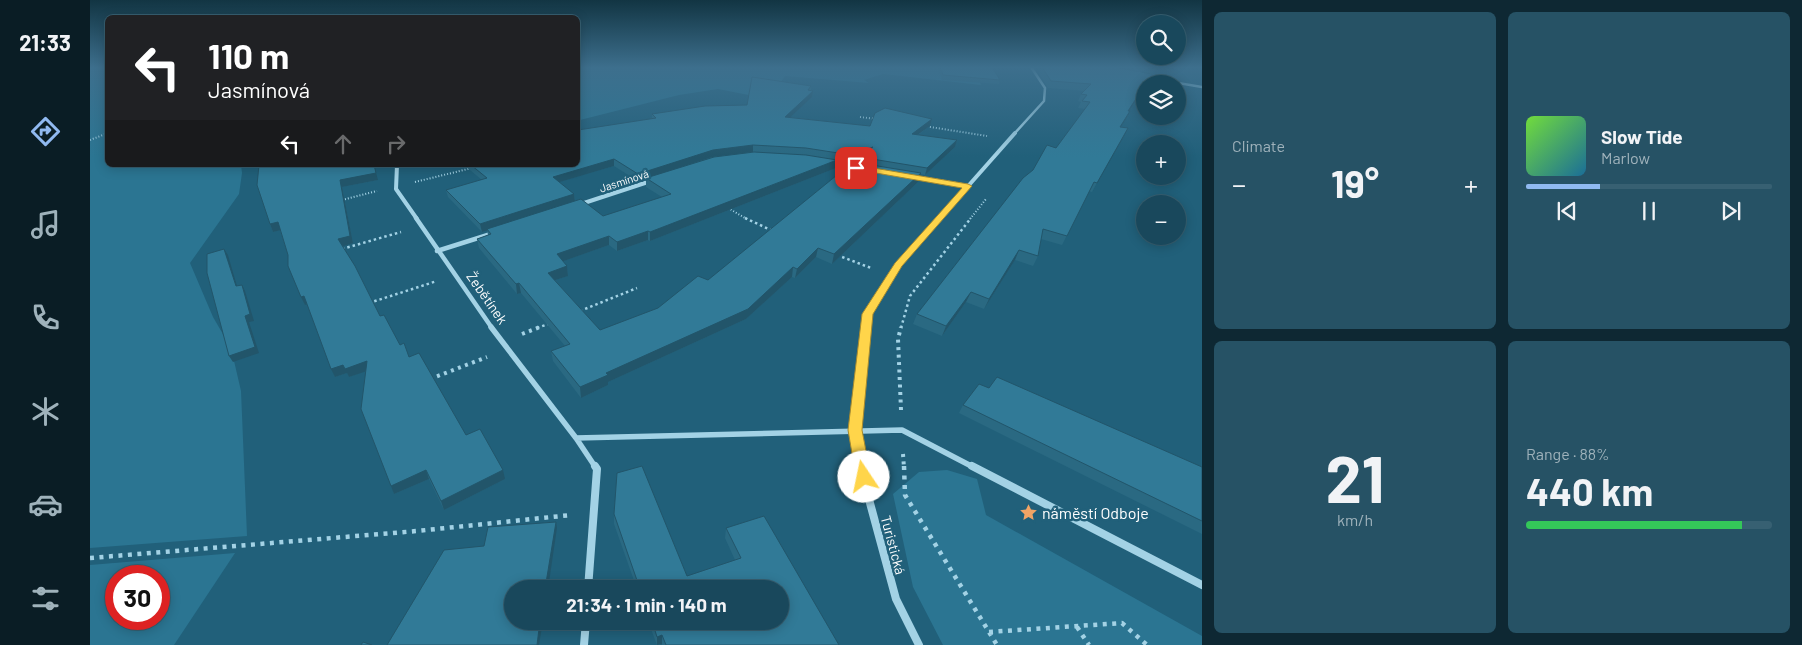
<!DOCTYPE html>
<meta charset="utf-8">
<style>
:root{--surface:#19485c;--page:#265265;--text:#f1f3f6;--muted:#9fb2bb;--line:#376072;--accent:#90b9f0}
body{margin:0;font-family:Barlow,sans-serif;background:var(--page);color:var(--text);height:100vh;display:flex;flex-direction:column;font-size:19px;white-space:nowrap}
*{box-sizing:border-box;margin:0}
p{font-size:16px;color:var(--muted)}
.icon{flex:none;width:28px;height:28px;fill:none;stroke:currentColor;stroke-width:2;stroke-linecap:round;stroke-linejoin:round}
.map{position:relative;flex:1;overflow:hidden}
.side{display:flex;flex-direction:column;gap:12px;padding:12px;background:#0e2833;width:600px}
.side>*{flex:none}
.banner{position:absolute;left:15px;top:15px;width:475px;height:152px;border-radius:8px;box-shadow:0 2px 12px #0003,0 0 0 1px var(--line);background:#202124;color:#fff;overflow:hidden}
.controls{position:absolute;left:1046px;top:15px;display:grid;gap:10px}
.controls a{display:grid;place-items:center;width:50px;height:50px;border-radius:50%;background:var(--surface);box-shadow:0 2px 12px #0003,0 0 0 1px var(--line);font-size:25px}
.speed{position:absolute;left:15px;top:565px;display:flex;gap:10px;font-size:25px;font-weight:700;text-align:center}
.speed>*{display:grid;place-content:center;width:65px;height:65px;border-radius:50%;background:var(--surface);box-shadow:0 2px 12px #0003,0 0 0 1px var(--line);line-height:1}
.speed .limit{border:8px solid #d22;background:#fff;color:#111}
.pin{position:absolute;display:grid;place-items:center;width:42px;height:42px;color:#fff;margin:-21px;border-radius:10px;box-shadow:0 2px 8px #0006}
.me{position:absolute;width:55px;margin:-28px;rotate:349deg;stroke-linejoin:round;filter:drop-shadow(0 0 4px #0008)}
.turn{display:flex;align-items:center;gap:18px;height:105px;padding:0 20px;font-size:22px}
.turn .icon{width:65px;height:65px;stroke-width:2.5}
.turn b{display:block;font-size:35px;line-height:42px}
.lanes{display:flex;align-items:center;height:48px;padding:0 20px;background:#0003;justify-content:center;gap:25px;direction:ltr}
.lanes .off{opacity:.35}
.big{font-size:38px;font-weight:700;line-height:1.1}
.side .tile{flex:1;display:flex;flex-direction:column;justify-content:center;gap:8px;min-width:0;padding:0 18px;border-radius:8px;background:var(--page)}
.side .dial{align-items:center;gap:0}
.dial b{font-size:65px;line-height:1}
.song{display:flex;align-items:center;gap:15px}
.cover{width:60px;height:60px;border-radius:8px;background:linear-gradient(135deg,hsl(100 70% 55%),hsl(200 70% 35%))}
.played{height:5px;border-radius:2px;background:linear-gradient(90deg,var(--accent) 30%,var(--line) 30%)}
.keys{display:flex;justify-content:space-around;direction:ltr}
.heat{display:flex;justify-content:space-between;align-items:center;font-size:28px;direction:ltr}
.charge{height:8px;border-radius:4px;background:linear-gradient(90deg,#34c759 88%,var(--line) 0)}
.side .tiles{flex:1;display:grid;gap:12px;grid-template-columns:repeat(2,1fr)}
.trip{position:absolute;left:414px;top:580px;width:285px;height:50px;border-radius:25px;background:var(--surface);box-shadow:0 2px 12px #0003,0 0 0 1px var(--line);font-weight:700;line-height:50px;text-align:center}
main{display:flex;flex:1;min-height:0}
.tab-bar{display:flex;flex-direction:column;width:90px;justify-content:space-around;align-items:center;background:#0a1d25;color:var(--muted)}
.tab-bar .icon{width:35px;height:35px}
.tab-bar .active{color:var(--accent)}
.tab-bar b{font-size:22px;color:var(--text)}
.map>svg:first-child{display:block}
</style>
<main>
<nav class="tab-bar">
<b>21:33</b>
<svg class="icon active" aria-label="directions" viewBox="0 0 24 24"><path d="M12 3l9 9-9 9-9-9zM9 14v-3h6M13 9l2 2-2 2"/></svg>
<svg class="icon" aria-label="music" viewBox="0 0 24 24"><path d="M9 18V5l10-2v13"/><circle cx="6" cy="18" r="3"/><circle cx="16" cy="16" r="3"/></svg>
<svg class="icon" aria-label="phone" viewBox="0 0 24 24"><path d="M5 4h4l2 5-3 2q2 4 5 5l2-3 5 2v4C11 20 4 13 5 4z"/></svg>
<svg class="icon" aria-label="climate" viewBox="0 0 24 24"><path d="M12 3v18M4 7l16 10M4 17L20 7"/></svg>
<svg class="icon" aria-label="car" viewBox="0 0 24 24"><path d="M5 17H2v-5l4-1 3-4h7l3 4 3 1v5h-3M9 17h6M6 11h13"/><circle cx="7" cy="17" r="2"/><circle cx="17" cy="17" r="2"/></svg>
<svg class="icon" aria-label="filters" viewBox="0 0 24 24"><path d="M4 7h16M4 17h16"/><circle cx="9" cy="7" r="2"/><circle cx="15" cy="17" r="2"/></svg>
</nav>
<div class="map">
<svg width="1112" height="645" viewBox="0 0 1112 645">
<rect width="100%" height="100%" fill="#21607a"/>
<path fill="#2b7592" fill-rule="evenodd" d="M0 67H17L18 165H151L152 173 149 194 100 263 123 317 141 348 151 391 157 536 0 548Z
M488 67H883L891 85 793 74 774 80 779 83 695 76 679 99 628 89 589 95 490 120 488 118Z
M857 470 887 479 896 515 1112 636V645H853L823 587 803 494 829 472Z
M145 553 84 645H0V565ZM69 576V619H26V576Z"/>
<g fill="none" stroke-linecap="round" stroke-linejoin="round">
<path stroke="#a3d2e5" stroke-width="2" stroke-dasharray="1 2" stroke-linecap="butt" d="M770 117 786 119
M488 123 490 122
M834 126 897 136
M0 140 18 133
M325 182 382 168
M252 200 287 191
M638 208 657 219
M880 219 896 199"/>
<path stroke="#a3d2e5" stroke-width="2.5" stroke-dasharray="2.5 3" stroke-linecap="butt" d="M655 218 683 231
M252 249 311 232
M747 255 781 268
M279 303 347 281
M490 311 547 288
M447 328 461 323
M811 328 820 296 881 218"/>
<path stroke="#a3d2e5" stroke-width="4" stroke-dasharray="3 4.5" stroke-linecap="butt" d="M432 334 450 327
M340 379 397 357
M811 410 808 339 811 327
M813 454 814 468"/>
<path stroke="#a3d2e5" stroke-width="4.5" stroke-dasharray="4 5.5" stroke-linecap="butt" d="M814 466 815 495 907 645
M0 558 327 531 481 515
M987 627 999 645
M899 632 1032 623 1057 645"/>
<path stroke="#a3d2e5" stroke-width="2.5" d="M1053 77 1112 87
M924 134 954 101 955 88 941 67"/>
<path stroke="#a3d2e5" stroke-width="4" d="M741 163 764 167
M307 165 306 189 327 219
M824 177 878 186
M491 204 561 181
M849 219 925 133"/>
<path stroke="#a3d2e5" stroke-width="4.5" d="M326 218 402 328
M347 251 404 233
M776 328C781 290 825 246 850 218"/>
<path stroke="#a3d2e5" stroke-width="5.5" d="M401 327 486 438
M506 468 486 438 812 430 885 468
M772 468 765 430 777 327"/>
<path stroke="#a3d2e5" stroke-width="8" d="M772 466 777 492 806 599 829 645
M882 466 1112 585
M498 589 507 469 505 466
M494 645 496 621"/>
</g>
<path fill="#2a6982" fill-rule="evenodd" d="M848 67H902L910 80 909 84 852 80Z
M951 67H1068L1062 75 1059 81 1039 111 1036 119 1031 127 1034 136 1002 192 999 191 972 245 951 239 948 256 943 266 925 260 894 309 876 302 852 336 823 324 827 314 943 170 966 148 995 109 988 108 991 102 988 101 991 94 995 91 958 88 949 73Z
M721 86V90L723 91 722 97 700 117 780 126 842 119 840 126 828 135 867 140 865 147 835 175 830 174 828 182 742 264 726 257 705 278 702 277 656 319 518 382V385L491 398 463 361 461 351 475 346 431 293 427 294 389 248 387 239 398 235 397 230 392 232 358 197 356 190 392 180 374 165H488L562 118V114L657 105ZM770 158 769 163 618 280 568 308 510 330 465 280 478 276 477 266 473 261 519 245 527 251 558 240 560 241 746 168 747 161 759 162ZM524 166 548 181 556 179V187L572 197 513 216 485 201 484 194 469 182Z
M288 180 252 187 263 243 253 246 290 316 310 345 376 435 415 479 354 510 339 479 304 494 275 371 259 377 257 373 245 377 217 304 215 305 198 255 190 230 183 232 180 224 167 185Z
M899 388 1112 467V534L869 413 873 405Z
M524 514 597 576 645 560 635 538 636 528 749 645H572V644L567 645 558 621H690V589H547L524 524Z"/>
<path fill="#22556a" d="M1055 85V86L1034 119 1038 111Z
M723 91 722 97 694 123 695 117Z
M1040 111 1036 119 1026 135 1030 127Z
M842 119 840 126 820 140 822 134Z
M1038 128 1034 136 1002 192 1007 183Z
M867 140 865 147 835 175 837 168Z
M663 145V152L622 157 548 181V174L623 150Z
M783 147 770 158 759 162 761 155Z
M524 159V166L463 184V177Z
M747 160 746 168 560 241V232Z
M284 165 288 180 252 187 263 243 251 247 248 239 250 180Z
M831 173 828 182 742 264 744 254Z
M484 194 485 202 392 232 390 224Z
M188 222 191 230 183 232 180 224Z
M558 231V240L527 251V242Z
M519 236V245L468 263 467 254Z
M728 248 726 257 705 278 707 269Z
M134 249 138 255 149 293 146 286Z
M929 250 925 260 894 309 899 299Z
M477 266 478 276 459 282 458 273Z
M703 267 702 277 656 319 518 382V385L491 398 490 387Z
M429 283 431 293 427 294 426 284Z
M152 285 155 291 164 321 159 322 169 353 143 362 139 356Z
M881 292 876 302 852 336 856 326Z
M214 296 218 304 215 305 211 297Z
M277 361 280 370 259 377 257 373 245 377 241 369 253 365Z
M336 470 339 479 304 494 301 486Z
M413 470 415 479 354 510 351 501Z
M466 522 467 528 458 589H455Z
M450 621H453L449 645H447Z
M572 635V644L567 645V637Z"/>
<path fill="#317a97" stroke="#22556a" d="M850 67H902L910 80 853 75Z
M952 67H1024L1062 74 1038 111H1040L1030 127 1038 128 1007 183 1004 182 977 236 953 229 948 256 929 250 899 299 881 292 856 326 827 314 933 178 943 170 957 145 966 148 1000 102 992 101 997 95 991 94 1001 84 961 81Z
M662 77 721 86 718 90 723 91 695 117 780 126 785 113 795 108 842 119 822 134 867 140 837 168 770 157 783 147 761 155 716 148 663 145 623 150 548 174 524 159 463 177 484 194 390 224 356 190 397 178 381 165H488V130L566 118 562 114 615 106 657 105Z
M664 152 716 155 747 160 560 232 558 231 527 242 519 236 467 254 477 266 458 273 510 330 568 308 608 276 618 280 763 162 831 173 744 254 728 248 707 269 703 267 658 309 516 373 518 375 490 387 461 351 480 344 429 283 426 284 387 239 401 234 397 229 491 199 513 216 581 194 556 178 624 157Z
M169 165H284L286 173 250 180 260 236 248 239 265 266 290 316 294 315 310 345 314 343 319 357 329 353 376 435 390 429 413 470 351 501 336 470 301 486 271 409 277 361 255 369 253 365 241 369 214 296 211 297 198 266V255L188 222 180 224 167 185Z
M134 249 146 286 152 285 160 314 155 316 165 347 139 356 117 273V254Z
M907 377 1112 467V521L873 405 889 384 899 388Z
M552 466 597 576 651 558 636 528 674 516 749 645H576L572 635 567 637 562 621H690V589H550L524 514 527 473Z
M466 522 455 589H422V621H450L447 645H297L354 550 394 546 398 527Z
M273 642 282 645H271Z"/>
<linearGradient id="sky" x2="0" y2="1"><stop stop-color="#123543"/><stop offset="0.43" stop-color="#3d6f8d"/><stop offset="1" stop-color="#3d6f8d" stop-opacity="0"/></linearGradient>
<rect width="1112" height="157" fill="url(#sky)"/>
<path fill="#ffd54a" stroke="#a68a30" d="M766 165 878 184 882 186 812 266 783 314 772 430 781 477 779 481 774 483 768 481 766 477 758 430 772 314 805 263 872 188 763 169 762 168Z"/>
<defs>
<symbol id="sight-bare" viewBox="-9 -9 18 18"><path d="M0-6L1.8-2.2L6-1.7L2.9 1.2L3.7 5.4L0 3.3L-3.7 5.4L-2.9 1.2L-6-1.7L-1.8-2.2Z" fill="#f1a465" stroke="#21607a" stroke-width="2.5" paint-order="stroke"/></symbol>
</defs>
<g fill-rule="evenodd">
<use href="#sight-bare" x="926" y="500" width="25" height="25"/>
</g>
<g text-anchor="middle" stroke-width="5" stroke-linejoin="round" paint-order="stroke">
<g font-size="11" fill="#fff" stroke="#21607a">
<text transform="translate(534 181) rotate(-18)" y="4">Jasmínová</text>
</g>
<g font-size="14" fill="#fff" stroke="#21607a">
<text transform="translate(397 298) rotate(55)" y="5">Žebětínek</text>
<text transform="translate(803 545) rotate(75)" y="5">Turistická</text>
</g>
<g font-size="16" fill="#fff" stroke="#21607a" text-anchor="start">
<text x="952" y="519">náměstí Odboje</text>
</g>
</g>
</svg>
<div class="controls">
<a><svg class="icon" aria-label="search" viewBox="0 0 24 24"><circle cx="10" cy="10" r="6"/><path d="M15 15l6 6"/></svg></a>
<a><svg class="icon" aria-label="layers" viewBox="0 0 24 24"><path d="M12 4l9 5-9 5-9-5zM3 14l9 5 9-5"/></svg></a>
<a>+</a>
<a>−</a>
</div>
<div class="speed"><div class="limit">30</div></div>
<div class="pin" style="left:766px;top:168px;background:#d93025"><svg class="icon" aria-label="arrive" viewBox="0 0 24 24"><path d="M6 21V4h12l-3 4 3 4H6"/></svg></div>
<svg class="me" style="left:774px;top:477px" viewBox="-20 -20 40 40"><circle r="19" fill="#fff"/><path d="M0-13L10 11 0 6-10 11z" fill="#ffd54a"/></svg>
<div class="trip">21:34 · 1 min · 140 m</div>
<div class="banner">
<div class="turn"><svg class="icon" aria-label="left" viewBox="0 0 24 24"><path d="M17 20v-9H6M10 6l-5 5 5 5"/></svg><div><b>110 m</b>Jasmínová</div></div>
<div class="lanes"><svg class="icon" aria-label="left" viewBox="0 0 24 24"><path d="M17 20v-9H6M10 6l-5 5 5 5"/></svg><svg class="icon off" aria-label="ahead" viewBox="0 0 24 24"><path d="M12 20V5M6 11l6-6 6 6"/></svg><svg class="icon off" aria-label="right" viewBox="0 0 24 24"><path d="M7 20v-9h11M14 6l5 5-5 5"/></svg></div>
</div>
</div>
<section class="side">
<div class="tiles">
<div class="tile"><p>Climate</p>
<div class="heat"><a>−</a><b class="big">19°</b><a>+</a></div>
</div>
<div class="tile">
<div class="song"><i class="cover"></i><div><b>Slow Tide</b><p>Marlow</p></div></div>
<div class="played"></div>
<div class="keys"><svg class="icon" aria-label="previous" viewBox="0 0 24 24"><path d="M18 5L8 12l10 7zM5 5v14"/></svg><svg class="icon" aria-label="pause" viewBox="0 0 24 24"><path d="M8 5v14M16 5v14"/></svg><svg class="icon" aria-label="next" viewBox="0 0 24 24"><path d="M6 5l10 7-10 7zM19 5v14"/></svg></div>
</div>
<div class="tile dial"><b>21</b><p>km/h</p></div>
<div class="tile"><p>Range · 88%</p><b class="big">440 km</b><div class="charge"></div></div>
</div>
</section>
</main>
